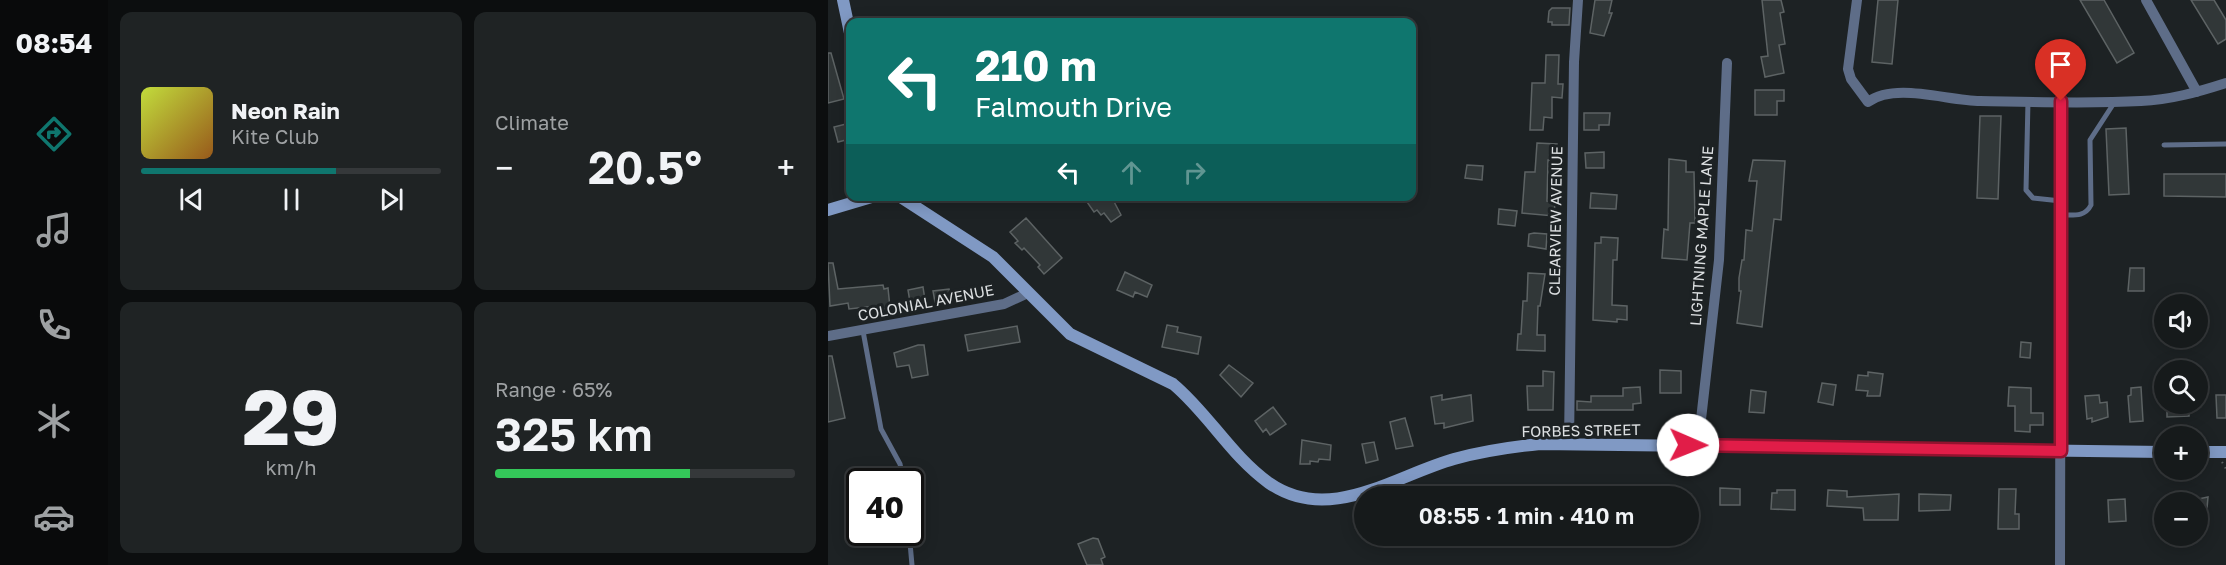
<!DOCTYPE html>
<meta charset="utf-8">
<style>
:root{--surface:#161a1b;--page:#1f2324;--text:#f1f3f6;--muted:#9ea1a3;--line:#35383a;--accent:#0f766e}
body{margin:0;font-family:"Golos Text",sans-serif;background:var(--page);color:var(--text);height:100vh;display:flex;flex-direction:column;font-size:22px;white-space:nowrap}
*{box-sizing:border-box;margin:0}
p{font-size:20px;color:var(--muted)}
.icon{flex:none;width:33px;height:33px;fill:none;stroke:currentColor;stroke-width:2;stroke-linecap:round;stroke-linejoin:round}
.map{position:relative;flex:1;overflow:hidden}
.side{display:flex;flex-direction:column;gap:12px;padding:12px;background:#0c0e0f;width:720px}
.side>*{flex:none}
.guide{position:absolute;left:18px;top:18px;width:570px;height:183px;border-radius:12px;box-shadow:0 3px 15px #0003,0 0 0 2px var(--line);background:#0f766e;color:#fff;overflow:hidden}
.controls{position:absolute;left:1326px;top:294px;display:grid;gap:12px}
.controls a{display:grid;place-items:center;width:54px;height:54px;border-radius:50%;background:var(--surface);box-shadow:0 3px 15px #0003,0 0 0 2px var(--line);font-size:30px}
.speed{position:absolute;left:18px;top:468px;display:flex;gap:12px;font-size:30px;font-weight:700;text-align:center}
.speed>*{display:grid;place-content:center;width:78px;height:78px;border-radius:50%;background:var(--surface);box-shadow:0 3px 15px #0003,0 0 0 2px var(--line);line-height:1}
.speed .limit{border:3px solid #111;border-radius:9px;background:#fff;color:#111}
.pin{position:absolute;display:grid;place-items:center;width:51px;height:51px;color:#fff;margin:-62px -26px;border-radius:50% 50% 50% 0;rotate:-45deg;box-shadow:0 0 6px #0007}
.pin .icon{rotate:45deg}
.me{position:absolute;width:66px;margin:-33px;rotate:91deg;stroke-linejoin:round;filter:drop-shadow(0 0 4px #0008)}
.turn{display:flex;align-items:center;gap:21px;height:126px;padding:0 30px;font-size:27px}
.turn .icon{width:78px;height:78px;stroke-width:2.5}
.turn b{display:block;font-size:42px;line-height:51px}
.lanes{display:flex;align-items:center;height:57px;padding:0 30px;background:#0003;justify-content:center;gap:30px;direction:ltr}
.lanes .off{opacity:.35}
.big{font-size:45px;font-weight:600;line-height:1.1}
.side .card{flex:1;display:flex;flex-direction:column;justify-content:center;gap:9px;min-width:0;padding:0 21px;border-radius:12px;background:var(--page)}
.side .dial{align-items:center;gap:0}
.dial b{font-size:78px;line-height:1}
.song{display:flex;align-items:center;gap:18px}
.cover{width:72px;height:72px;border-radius:9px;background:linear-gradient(135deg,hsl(70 70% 55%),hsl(30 70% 35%))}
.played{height:6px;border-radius:3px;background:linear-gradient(90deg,var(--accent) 65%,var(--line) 65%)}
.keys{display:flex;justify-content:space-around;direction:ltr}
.heat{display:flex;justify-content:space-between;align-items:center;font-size:33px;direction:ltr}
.charge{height:9px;border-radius:4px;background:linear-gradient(90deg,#34c759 65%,var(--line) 0)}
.side .tiles{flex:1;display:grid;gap:12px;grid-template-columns:repeat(2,1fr)}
.trip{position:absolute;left:526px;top:486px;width:345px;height:60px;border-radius:30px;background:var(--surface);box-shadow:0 3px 15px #0003,0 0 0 2px var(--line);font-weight:600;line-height:60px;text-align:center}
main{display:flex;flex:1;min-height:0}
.tab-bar{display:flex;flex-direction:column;width:108px;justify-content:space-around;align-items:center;background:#090a0b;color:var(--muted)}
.tab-bar .icon{width:42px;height:42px}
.tab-bar .current{color:var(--accent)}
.tab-bar b{font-size:27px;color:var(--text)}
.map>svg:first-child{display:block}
</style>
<main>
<nav class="tab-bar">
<b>08:54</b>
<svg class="icon current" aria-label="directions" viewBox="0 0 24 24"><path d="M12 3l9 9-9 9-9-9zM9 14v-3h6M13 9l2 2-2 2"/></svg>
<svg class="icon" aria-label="music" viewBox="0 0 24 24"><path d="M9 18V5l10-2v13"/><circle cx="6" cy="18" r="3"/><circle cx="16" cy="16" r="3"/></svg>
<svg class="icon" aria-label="phone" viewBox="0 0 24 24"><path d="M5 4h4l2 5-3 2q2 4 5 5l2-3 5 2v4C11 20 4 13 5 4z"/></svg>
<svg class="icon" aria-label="climate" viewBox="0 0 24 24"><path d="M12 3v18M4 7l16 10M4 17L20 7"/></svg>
<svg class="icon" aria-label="car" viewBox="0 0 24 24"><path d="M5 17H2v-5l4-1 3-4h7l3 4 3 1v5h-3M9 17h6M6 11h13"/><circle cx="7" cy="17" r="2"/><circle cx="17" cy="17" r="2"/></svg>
</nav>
<section class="side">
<div class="tiles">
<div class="card">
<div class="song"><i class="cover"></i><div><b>Neon Rain</b><p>Kite Club</p></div></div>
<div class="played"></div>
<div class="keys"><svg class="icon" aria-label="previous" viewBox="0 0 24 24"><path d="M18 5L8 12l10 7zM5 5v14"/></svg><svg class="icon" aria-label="pause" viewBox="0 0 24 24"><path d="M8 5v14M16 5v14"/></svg><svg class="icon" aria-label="next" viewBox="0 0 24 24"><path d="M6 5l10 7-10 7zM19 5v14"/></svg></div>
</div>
<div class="card"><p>Climate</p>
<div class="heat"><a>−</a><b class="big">20.5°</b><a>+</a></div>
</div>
<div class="card dial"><b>29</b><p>km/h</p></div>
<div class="card"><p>Range · 65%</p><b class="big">325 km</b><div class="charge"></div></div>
</div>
</section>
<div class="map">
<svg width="1398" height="565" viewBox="0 0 1398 565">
<rect width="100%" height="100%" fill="#1d2224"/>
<path fill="#313738" stroke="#5d6364" stroke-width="1.5" d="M767 0H784L781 13H784L776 36 762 33Z
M934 0H953L956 12 952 13 957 44 951 45 956 73 937 77 933 57 940 56Z
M1050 0H1070L1064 64 1044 62Z
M1252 0H1276L1306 53 1289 63Z
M1363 0H1386L1398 20V39L1390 44Z
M724 8H742L741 25H724V22H720L721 11Z
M0 53H3L16 99 0 103Z
M718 55H731L730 84H735L734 98 724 97V118L716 117 715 130H702L704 83H717Z
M927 90H956V101H949V115H927Z
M756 113H782L781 125H771V130H756Z
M1152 116H1173L1170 199 1149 198Z
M22 123V139L10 142 6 127Z
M1298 128 1301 194 1281 195 1278 129Z
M709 143 729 144 728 160H720L719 201 727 202 726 216 694 213 697 172H707Z
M776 152V168H758L757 153Z
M841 159 858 161V172H866L867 223H862L859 260 834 258 836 229 840 230Z
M925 160 957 161 953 220 946 219 934 327 909 323 913 291H911V278L914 260H916L918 230 924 231 929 181H921Z
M639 165 655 166 654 180 637 178Z
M1336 174H1398V197L1336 196Z
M763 193 789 195 788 209 762 208Z
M267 196H283L293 215 283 222 276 213 273 215 269 210 266 212 259 202Z
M671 209 689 211 687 226 670 224Z
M198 218 234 258 216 274 210 267 212 265 196 248 194 250 187 243 190 241 182 232Z
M706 233 719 234 718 249 700 246 701 234Z
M773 237 790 238 789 260H785L784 305 799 306V320L789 319V322L765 320 767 243H773Z
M0 263H5L10 289 55 285 56 289 60 288 62 308 50 310 47 306 21 309 20 303 2 306Z
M1302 268H1316V291H1300Z
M297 272 324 285 319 297 307 292 305 297 289 290Z
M700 273 717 274 712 306H710L709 335H717V351L689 350 690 334H693L695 301H699Z
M95 287 97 300 82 302 80 290Z
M121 289 123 299 107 302 105 291Z
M339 325 350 327 349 332 373 337 370 354 334 347Z
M189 326 192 342 140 351 137 335Z
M1193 342 1203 343 1202 358 1192 357Z
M90 345H96L100 375 84 378 81 365 69 367 66 353Z
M0 356H4L17 418 0 422Z
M401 365 425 383 413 397 392 375Z
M832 370 853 371V393H832Z
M715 371 726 372 725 410H700L699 386H715Z
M1040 372 1055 374 1052 396H1039L1040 391 1028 390 1030 375 1040 376Z
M994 383 1008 385 1005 405 990 402Z
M812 387 813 403 805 404V410H749V401L763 402V396H795V388Z
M1181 387 1203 388V413H1215V425H1202V432L1187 431V406H1180Z
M1313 387 1315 421 1302 422 1300 396 1303 395V388Z
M923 390 938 392 936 413 921 412Z
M614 395V400L643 395 645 421 616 428V423L607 424 603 397Z
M1271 395 1272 403 1279 402 1280 417 1264 422V418L1259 419 1257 396Z
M1388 395H1398V418H1389Z
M1339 404 1361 406V416L1339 417Z
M445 407 458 424 442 435 438 429 435 432 427 421Z
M577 418 585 446 568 449 562 422Z
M474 440 503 445 502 460 491 459 490 462 482 461V464H472Z
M546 442 550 460 538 463 534 444Z
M727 486 751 487V496H727Z
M821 486 847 487 846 496H820Z
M778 487H790V496H778Z
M892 488 912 489V505H892Z
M1171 489H1188L1187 514H1191V529H1170Z
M949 490H967V510L943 509 944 493H949Z
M1000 490 1019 491V497L1071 494 1070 520H1036L1035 508 999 506Z
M1091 494 1123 495 1122 510 1091 511Z
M1380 497 1378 520H1370V499Z
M1297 499 1298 521 1281 522 1280 500Z
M265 538 270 539 277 557 273 559 275 565H259L250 544Z"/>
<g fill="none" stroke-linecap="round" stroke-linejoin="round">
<path stroke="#5b6062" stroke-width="2" stroke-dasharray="1.5 4.5" stroke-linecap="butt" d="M1394 462 1398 469"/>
<path stroke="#5e6d88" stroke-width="5" d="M1200 101 1198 190 1205 198 1233 201
M1336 145 1398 144
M1234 215C1246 215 1257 217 1263 205L1262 140 1286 103
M35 331 53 429 72 464 76 482
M81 532 84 565"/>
<path stroke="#5e6d88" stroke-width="10" d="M1029 0 1020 69 1023 79 1040 102C1067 82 1120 101 1152 101 1205 102 1260 104 1313 101 1342 100 1370 92 1398 83
M1318 0 1369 92
M0 336 176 304 200 293
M741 443 746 62 750 0
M870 446 891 260 899 63
M1232 565 1233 101"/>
<path stroke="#8099c4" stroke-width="12" d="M15 0 22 33
M71 196 165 257 242 334 345 384C380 413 403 456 441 483 501 525 566 476 626 459 655 451 683 447 712 444L1336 452
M0 210 47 196
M1370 452H1398"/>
</g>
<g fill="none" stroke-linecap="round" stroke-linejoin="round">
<defs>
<path id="route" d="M860 445 1233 451V101"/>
</defs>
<use href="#route" stroke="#92132f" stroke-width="15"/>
<use href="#route" stroke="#e11d48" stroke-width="10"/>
</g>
<g text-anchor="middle" stroke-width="6" stroke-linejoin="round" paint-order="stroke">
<g font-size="15" fill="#dde0e2" stroke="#1d2224">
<text transform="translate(728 221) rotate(-89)" y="5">CLEARVIEW AVENUE</text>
<text transform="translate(874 236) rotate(-86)" y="5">LIGHTNING MAPLE LANE</text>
<text transform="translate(98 303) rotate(-11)" y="5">COLONIAL AVENUE</text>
<text transform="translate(753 431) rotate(-1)" y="5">FORBES STREET</text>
</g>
</g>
</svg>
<div class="controls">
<a><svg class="icon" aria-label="sound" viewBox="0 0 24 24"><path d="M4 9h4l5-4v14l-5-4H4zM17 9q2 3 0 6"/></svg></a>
<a><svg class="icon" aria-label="search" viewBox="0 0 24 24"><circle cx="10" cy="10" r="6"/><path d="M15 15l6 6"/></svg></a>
<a>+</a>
<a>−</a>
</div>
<div class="speed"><div class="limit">40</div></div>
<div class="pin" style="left:1233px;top:101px;background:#d93025"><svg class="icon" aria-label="arrive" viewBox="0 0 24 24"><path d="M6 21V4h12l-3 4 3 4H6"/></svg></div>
<svg class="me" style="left:860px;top:445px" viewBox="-20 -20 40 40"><circle r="19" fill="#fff"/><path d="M0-13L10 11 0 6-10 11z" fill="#e11d48"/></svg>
<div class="trip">08:55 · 1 min · 410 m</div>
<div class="guide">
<div class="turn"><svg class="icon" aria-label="left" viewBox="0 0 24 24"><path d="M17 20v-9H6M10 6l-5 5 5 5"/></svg><div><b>210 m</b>Falmouth Drive</div></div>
<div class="lanes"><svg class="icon" aria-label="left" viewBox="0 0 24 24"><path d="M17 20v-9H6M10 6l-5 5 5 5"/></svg><svg class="icon off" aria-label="ahead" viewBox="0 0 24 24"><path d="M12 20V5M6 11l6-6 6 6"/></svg><svg class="icon off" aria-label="right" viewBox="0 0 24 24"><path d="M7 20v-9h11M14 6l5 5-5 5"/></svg></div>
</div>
</div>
</main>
